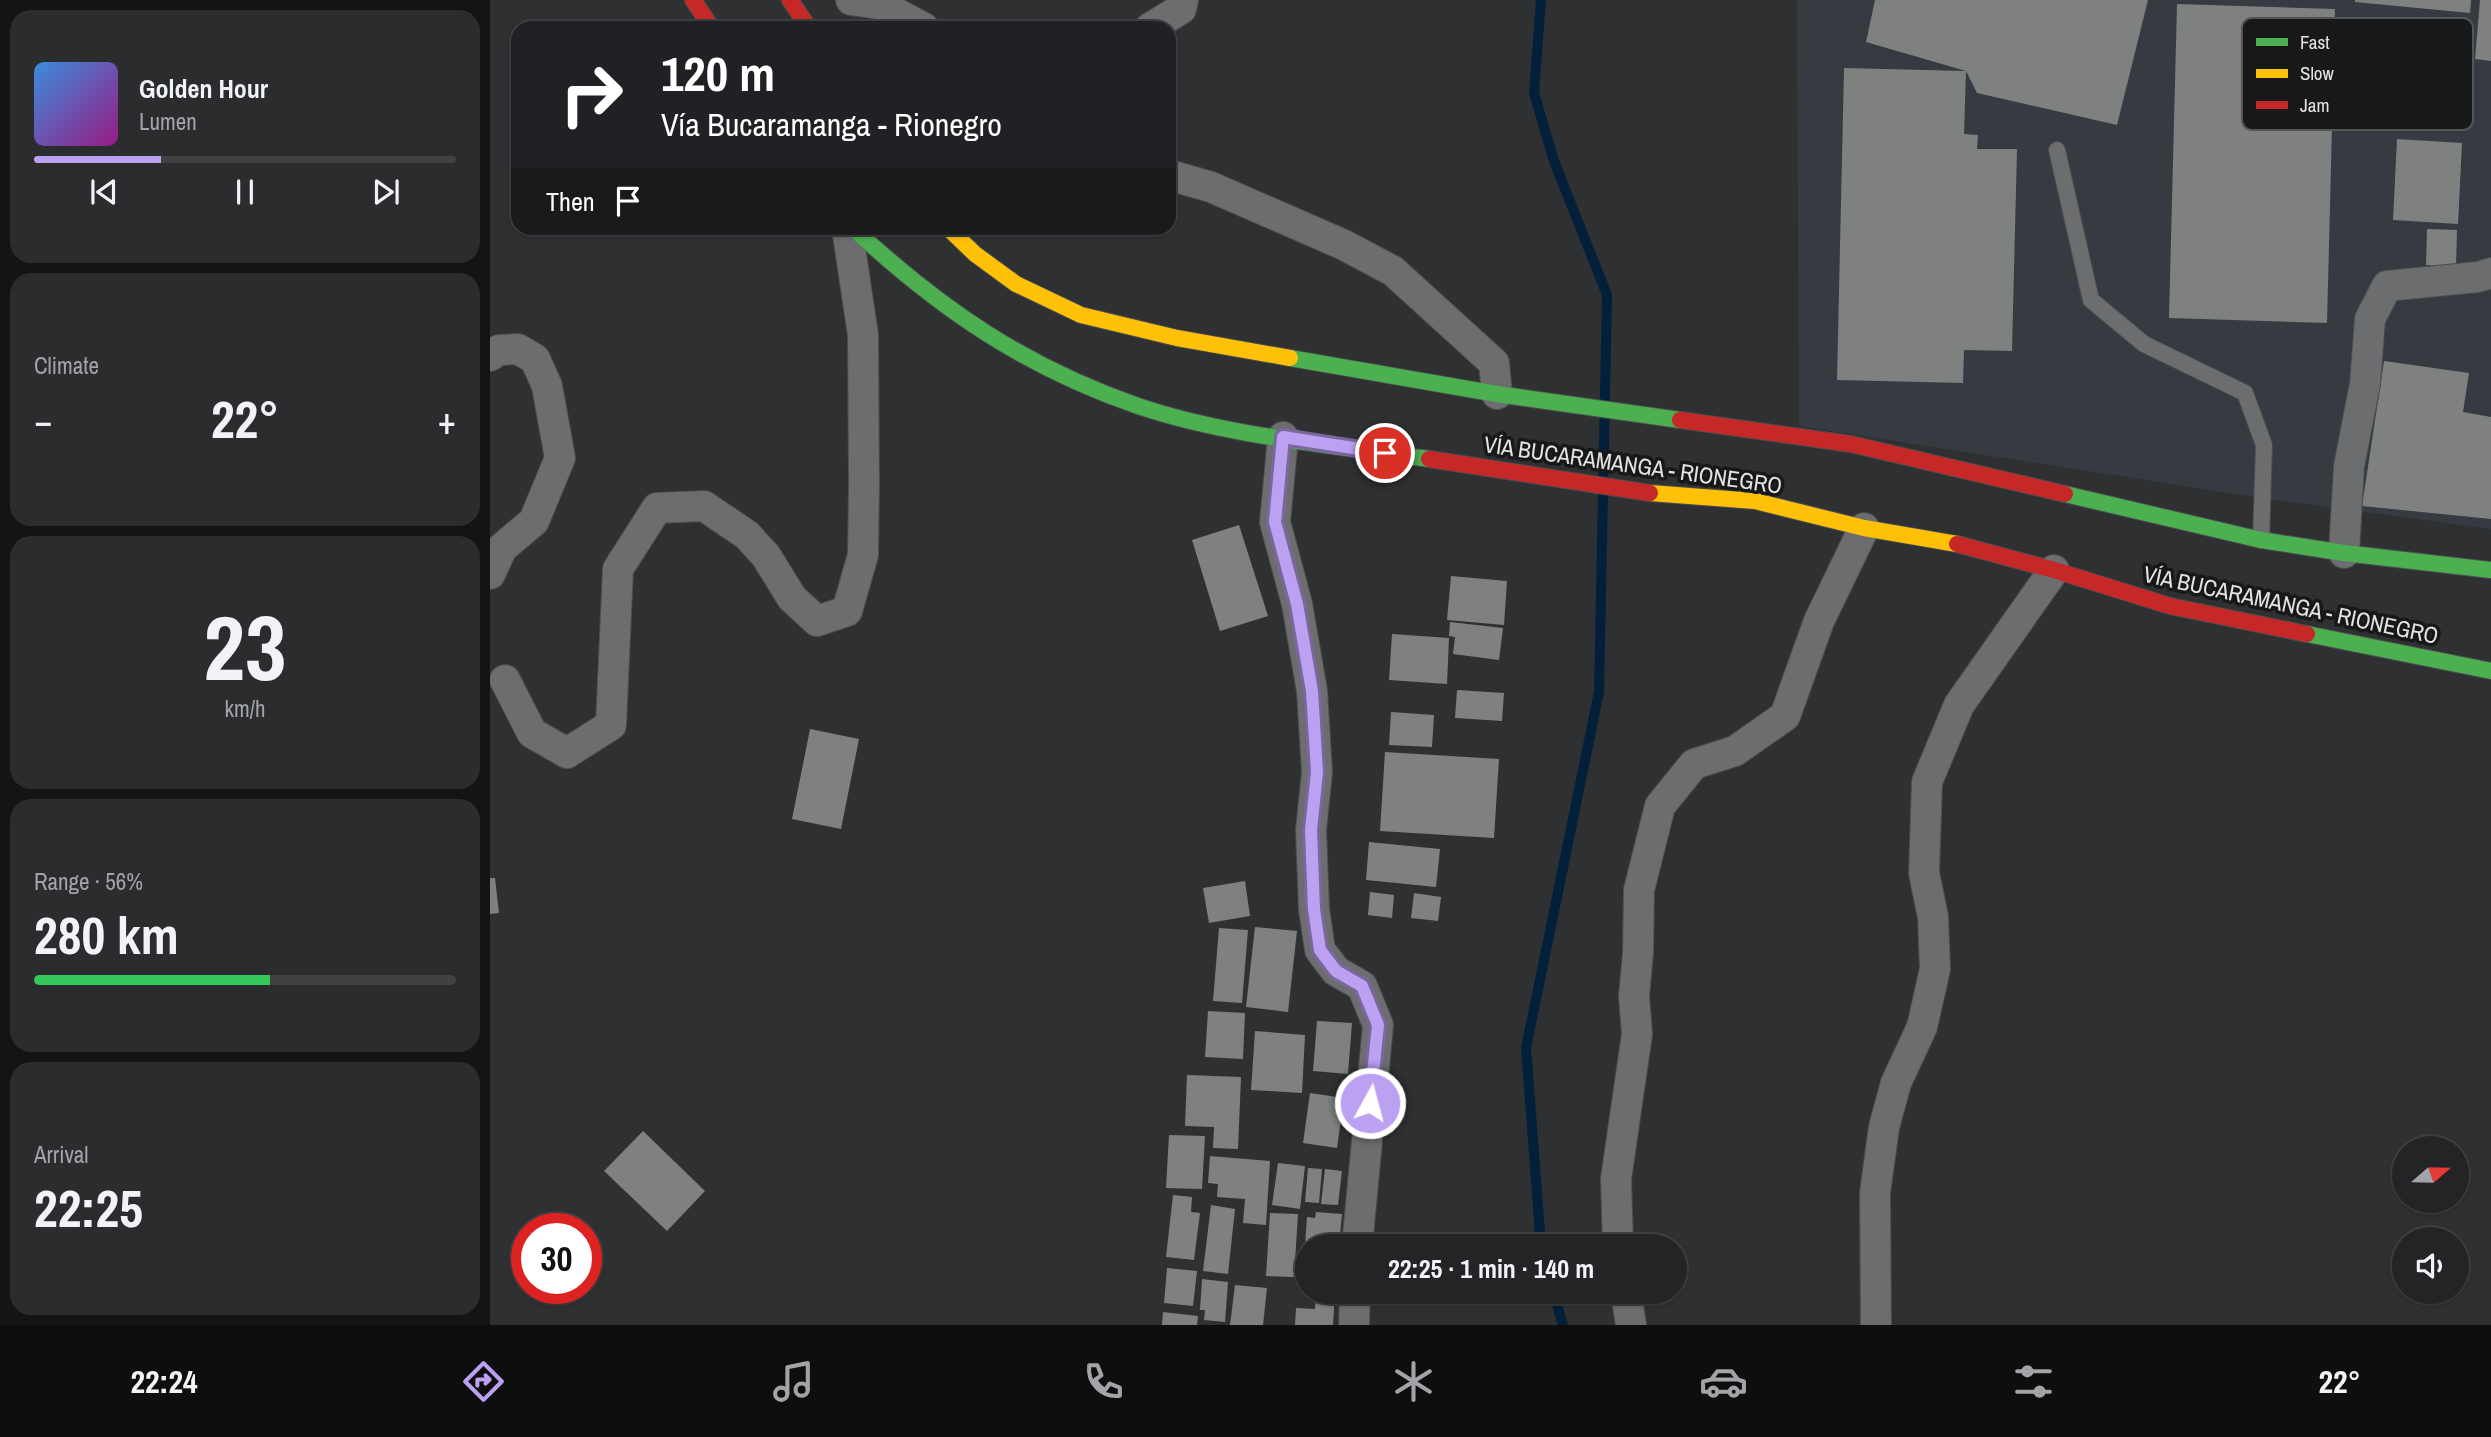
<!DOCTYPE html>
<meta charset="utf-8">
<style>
:root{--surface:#222426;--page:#2a2c2e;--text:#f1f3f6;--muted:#a2a4a7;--line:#3f4143;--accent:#bca0f2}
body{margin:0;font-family:"Archivo Narrow",sans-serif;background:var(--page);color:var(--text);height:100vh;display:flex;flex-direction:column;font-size:26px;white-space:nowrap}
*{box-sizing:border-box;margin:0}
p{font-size:23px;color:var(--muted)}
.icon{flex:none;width:38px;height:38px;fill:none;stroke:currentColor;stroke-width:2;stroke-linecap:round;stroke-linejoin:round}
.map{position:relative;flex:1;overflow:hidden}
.details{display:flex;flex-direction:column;gap:10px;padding:10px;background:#131415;width:490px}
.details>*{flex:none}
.banner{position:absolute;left:21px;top:21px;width:665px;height:214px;border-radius:21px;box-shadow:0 2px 5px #0004,0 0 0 2px var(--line);background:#202124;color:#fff;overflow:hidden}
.needle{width:46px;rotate:70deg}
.fabs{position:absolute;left:1902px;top:1136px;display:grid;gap:14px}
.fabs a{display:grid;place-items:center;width:77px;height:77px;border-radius:50%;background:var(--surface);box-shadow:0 2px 5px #0004,0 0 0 2px var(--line);font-size:35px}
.speed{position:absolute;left:21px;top:1213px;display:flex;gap:14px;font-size:35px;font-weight:700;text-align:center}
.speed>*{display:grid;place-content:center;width:91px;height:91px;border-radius:50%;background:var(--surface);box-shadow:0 2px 5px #0004,0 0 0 2px var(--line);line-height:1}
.speed .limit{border:10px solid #d22;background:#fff;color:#111}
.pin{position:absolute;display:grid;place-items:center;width:60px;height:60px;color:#fff;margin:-30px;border:4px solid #fff;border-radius:50%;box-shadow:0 2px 7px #0007}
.me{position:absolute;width:77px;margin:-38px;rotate:7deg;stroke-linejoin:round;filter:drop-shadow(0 0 5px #0008)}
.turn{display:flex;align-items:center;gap:24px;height:147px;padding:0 35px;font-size:32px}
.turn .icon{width:91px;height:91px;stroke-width:2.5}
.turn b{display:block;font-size:49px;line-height:60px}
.then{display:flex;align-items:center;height:66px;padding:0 35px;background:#0003;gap:14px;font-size:26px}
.big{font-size:52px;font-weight:800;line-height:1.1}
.details .card{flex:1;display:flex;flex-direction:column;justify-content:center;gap:10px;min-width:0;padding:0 24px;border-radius:21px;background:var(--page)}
.details .dial{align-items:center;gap:0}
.dial b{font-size:91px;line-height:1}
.song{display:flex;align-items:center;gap:21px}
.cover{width:84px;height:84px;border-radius:10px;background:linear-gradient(135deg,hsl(210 70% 55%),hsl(310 70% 35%))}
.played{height:7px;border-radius:4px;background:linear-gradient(90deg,var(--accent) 30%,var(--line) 30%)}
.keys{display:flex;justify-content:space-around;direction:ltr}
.heat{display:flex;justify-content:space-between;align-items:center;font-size:38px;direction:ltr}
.charge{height:10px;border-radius:5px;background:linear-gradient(90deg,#34c759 56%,var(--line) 0)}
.trip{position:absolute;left:805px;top:1234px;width:392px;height:70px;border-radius:35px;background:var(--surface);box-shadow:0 2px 5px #0004,0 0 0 2px var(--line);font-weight:800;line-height:70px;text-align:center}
.tabs{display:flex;height:112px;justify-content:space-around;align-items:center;background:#0e0e0f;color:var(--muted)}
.tabs .icon{width:49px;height:49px}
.tabs .selected{color:var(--accent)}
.tabs b{font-size:32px;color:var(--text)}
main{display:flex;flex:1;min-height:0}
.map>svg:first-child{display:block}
</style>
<main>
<section class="details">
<div class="card">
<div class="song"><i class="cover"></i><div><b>Golden Hour</b><p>Lumen</p></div></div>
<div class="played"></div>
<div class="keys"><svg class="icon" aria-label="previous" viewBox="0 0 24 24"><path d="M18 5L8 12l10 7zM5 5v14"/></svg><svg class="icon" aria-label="pause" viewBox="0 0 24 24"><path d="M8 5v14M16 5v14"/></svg><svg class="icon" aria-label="next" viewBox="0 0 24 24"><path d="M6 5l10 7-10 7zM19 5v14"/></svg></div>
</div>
<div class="card"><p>Climate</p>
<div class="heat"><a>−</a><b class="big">22°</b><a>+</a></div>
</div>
<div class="card dial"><b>23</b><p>km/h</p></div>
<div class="card"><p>Range · 56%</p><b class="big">280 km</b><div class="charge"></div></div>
<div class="card"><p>Arrival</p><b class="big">22:25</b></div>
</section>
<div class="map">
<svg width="2001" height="1325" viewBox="0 0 2001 1325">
<rect width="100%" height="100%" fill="#2e3032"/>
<path fill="#353b41" d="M1307 0H2001V529L1764 497 1309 426Z"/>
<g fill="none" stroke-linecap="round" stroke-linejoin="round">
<path stroke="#041f3a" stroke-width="10" d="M1051 1246 1036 1048 1109 692 1117 295 1064 161 1044 93 1051 0
M1063 1292 1073 1325"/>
</g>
<path fill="#7f8181" d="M1385 0H1658L1627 125 1487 93 1476 71 1376 42Z
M1865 0H1981L1980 13 1865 2Z
M1990 0H2001V61L1985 59Z
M1687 4 1845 9 1837 323 1679 318Z
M1354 68 1476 71 1474 134 1488 135 1487 149H1527L1522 351 1474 350 1473 383 1347 380Z
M1907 139 1972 143 1968 224 1903 220Z
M1937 229 1967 230 1966 267 1936 265Z
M1894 361 1979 373 1973 412 2001 417V519L1872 506Z
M749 525 778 616 730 631 702 540Z
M961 576 1017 581 1014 625 957 620Z
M960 622 1013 628 1009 660 963 654 965 637 959 636Z
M902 634 959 638 957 684 899 680Z
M967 690 1014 693 1012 721 965 718Z
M901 712 944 715 942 747 899 745Z
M320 729 369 739 351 829 302 819Z
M895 752 1009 759 1004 838 890 831Z
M879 842 950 849 946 887 876 880Z
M0 878H5L9 913 0 914Z
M755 881 760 916 719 923 713 888Z
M880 892 904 895 902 918 878 915Z
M924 893 951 897 948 921 921 918Z
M765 927 807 931 798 1012 756 1007Z
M729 928 758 930 752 1003 723 1001Z
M718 1011 755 1013 753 1059 715 1057Z
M827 1021 862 1023 858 1074 823 1071Z
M765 1031 815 1035 812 1093 761 1090Z
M697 1075 751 1077 748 1149 723 1148 724 1127 695 1126Z
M820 1093 854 1098 847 1148 813 1143Z
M153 1131 215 1191 177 1231 114 1171Z
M679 1135 715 1136 712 1189 676 1188Z
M720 1156 780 1161 776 1225 753 1223 755 1199 727 1197 728 1184 718 1183Z
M788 1163 815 1166 810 1209 782 1205Z
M818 1168 832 1169 829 1203 815 1202Z
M835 1169 852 1171 848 1205 831 1204Z
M683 1195 702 1197 701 1212 710 1213 704 1260 676 1257Z
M721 1205 745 1209 738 1274 713 1271Z
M826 1212 852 1214 849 1246H817V1276L813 1275 817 1217 825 1218Z
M780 1213 808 1214 804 1277 776 1276Z
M677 1268 707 1271 703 1306 674 1303Z
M712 1279 738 1282 735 1322 714 1320 715 1310H710Z
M745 1285 777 1288 773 1325H740Z
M826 1292H845L843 1325H805L806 1308 825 1309Z
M673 1312 708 1316 707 1325H672Z"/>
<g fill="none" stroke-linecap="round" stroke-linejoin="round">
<defs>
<path id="lane" d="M1567 150 1601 300 1654 344 1755 393 1774 445 1771 540"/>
<path id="street" d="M361 0 389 4 434 28
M660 28 691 9 693 0
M679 175 721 187 854 245 903 271 1004 363 1007 394
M0 356 9 350 28 349 45 359 57 386 70 458 44 521 12 548 0 574
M793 437 785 522 807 604 822 691 827 772 821 830 824 909 830 950 846 971 872 986 888 1025 867 1246
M1854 553 1859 466 1875 384 1880 319 1897 286 1988 277 2001 273
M15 680 42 733 77 753 121 725 128 569 167 508 214 506 257 535 276 556 302 598 327 621 357 611 373 555 374 485 373 335 357 228
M1128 1246 1126 1179 1147 1034 1144 996 1148 953 1149 890 1170 806 1204 764 1245 751 1295 716 1329 621 1374 528
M1136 1292 1141 1325
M864 1325 865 1292
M1386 1325 1385 1193 1394 1127 1406 1083 1432 1027 1445 969 1443 917 1434 873 1437 782 1469 705 1564 570"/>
<path id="fast" d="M363 228C450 309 535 367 648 406 740 437 844 445 939 459
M800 358 1007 394 1190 420
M1575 494 1771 540 1854 553 2001 570
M1817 634 2001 671"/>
<path id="slow" d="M458 228 485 254 526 284 591 315 687 338 800 358
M1160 493 1265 501 1374 528 1467 544"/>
<path id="jam" d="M203 0 222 28
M300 0 319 28
M1190 420 1361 444 1575 494
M939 459 1160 493
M1467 544 1564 570 1680 606 1817 634"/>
</defs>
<use href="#lane" stroke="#4b4d4e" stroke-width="18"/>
<use href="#street" stroke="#4b4d4e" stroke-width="32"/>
<use href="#fast" stroke="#4b4d4e" stroke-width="18"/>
<use href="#slow" stroke="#4b4d4e" stroke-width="18"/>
<use href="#jam" stroke="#4b4d4e" stroke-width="18"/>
<use href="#lane" stroke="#6c6d6e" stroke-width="16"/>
<use href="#street" stroke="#6c6d6e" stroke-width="30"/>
<use href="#fast" stroke="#4caf50" stroke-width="16"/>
<use href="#slow" stroke="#ffc107" stroke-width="16"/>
<use href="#jam" stroke="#c62828" stroke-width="16"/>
</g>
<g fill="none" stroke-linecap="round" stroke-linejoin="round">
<defs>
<path id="route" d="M880 1103 888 1025 872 986 846 971 830 950 824 909 821 830 827 772 822 691 807 604 785 522 793 437 895 453"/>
</defs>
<use href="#route" stroke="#7a689d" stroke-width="18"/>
<use href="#route" stroke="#bca0f2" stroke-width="12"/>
</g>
<g text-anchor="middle" stroke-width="7" stroke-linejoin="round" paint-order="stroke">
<g font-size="23" fill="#e1e3e5" stroke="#171819">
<text transform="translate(1143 465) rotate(8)" y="8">VÍA BUCARAMANGA - RIONEGRO</text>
<text transform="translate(1801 605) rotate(12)" y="8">VÍA BUCARAMANGA - RIONEGRO</text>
</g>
</g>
<rect x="1752" y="18" width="231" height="112" rx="10" fill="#171819" stroke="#545556" stroke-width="2"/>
<rect x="1766" y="38" width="32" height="8" fill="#4caf50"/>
<rect x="1766" y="69" width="32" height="9" fill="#ffc107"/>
<rect x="1766" y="101" width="32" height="8" fill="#c62828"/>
<g font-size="19" fill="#e1e3e5">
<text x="1810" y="49">Fast</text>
<text x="1810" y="80">Slow</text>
<text x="1810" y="112">Jam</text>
</g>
</svg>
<div class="fabs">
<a><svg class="needle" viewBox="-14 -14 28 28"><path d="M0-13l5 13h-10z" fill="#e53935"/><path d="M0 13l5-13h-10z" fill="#a2a4a7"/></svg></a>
<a><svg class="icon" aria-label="sound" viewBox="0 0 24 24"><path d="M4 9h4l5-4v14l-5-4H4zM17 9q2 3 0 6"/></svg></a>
</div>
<div class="speed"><div class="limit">30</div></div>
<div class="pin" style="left:895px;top:453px;background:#d93025"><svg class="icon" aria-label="arrive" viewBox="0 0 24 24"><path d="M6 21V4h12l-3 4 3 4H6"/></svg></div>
<svg class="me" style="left:880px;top:1103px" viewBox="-20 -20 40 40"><circle r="17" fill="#bca0f2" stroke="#fff" stroke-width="3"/><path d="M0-11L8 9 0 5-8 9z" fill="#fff"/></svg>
<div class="trip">22:25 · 1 min · 140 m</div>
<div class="banner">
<div class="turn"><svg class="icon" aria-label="right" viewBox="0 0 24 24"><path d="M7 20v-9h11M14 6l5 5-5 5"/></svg><div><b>120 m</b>Vía Bucaramanga - Rionegro</div></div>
<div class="then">Then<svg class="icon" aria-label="arrive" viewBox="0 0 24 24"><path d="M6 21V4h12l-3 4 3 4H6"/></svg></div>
</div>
</div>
</main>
<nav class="tabs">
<b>22:24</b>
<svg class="icon selected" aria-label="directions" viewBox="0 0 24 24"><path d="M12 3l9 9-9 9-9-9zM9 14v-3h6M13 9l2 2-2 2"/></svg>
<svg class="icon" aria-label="music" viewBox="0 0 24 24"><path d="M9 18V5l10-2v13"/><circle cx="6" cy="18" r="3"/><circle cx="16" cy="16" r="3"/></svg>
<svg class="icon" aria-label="phone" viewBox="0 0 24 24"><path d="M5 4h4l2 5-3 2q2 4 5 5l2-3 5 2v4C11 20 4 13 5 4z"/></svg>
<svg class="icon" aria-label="climate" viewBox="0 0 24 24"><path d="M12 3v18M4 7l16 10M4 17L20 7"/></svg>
<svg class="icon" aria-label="car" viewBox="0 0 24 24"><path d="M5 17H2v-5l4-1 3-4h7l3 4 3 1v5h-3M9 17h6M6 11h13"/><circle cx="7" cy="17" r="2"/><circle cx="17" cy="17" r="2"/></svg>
<svg class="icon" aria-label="filters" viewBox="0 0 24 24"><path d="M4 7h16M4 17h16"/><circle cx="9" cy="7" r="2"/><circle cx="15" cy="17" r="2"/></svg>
<b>22°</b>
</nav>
